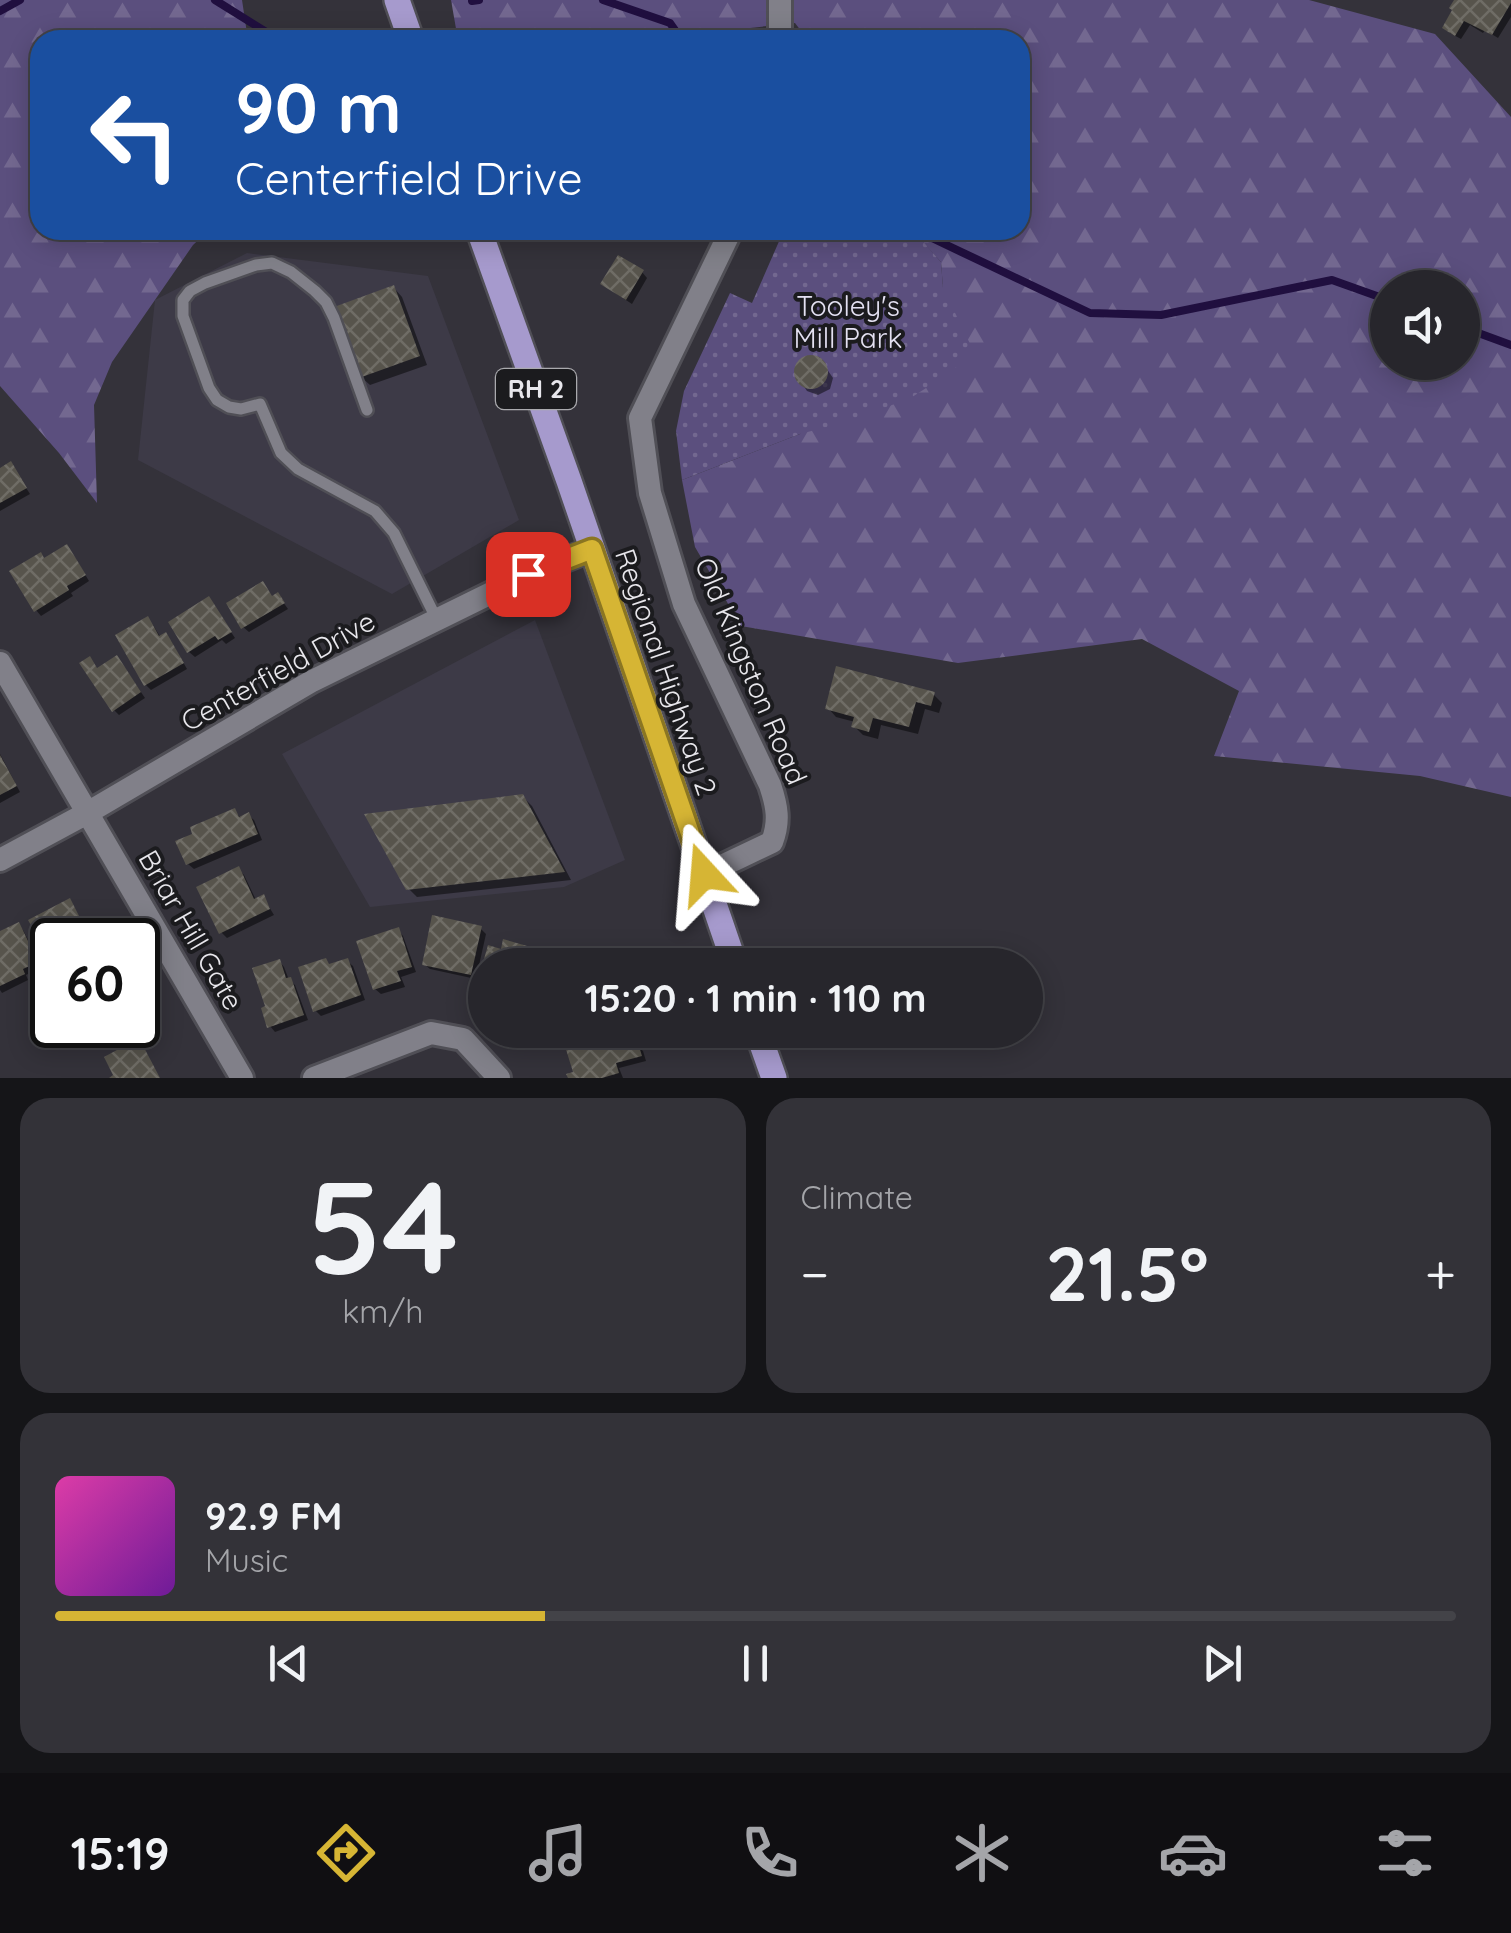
<!DOCTYPE html>
<meta charset="utf-8">
<style>
:root{--surface:#27262c;--page:#333238;--text:#f1f3f6;--muted:#a4a5a9;--line:#434348;--accent:#d6b534}
body{margin:0;font-family:Quicksand,sans-serif;background:var(--page);color:var(--text);height:100vh;display:flex;flex-direction:column;font-size:38px;white-space:nowrap}
*{box-sizing:border-box;margin:0}
p{font-size:32px;color:var(--muted)}
.icon{flex:none;width:55px;height:55px;fill:none;stroke:currentColor;stroke-width:2;stroke-linecap:round;stroke-linejoin:round}
.map{position:relative;height:1078px;overflow:hidden}
.sheet{display:flex;flex-direction:column;gap:20px;padding:20px;background:#151518;flex:1}
.sheet>*{flex:none}
.top-card{position:absolute;left:30px;top:30px;width:1000px;height:210px;border-radius:30px;box-shadow:0 5px 25px #0003,0 0 0 2px var(--line);background:#1a4fa0;color:#fff;overflow:hidden}
.controls{position:absolute;left:1370px;top:270px;display:grid;gap:20px}
.controls a{display:grid;place-items:center;width:110px;height:110px;border-radius:50%;background:var(--surface);box-shadow:0 5px 25px #0003,0 0 0 2px var(--line);font-size:50px}
.speed{position:absolute;left:30px;top:918px;display:flex;gap:20px;font-size:50px;font-weight:700;text-align:center}
.speed>*{display:grid;place-content:center;width:130px;height:130px;border-radius:50%;background:var(--surface);box-shadow:0 5px 25px #0003,0 0 0 2px var(--line);line-height:1}
.speed .limit{border:5px solid #111;border-radius:15px;background:#fff;color:#111}
.pin{position:absolute;display:grid;place-items:center;width:85px;height:85px;color:#fff;margin:-42px;border-radius:20px;box-shadow:0 5px 15px #0006}
.me{position:absolute;width:110px;margin:-55px;rotate:341deg;stroke-linejoin:round;filter:drop-shadow(0 0 8px #0008)}
.turn{display:flex;align-items:center;gap:35px;height:210px;padding:0 40px;font-size:45px}
.turn .icon{width:130px;height:130px;stroke-width:2.5}
.turn b{display:block;font-size:70px;line-height:85px}
.big{font-size:75px;font-weight:800;line-height:1.1}
.sheet .tile{flex:1;display:flex;flex-direction:column;justify-content:center;gap:15px;min-width:0;padding:0 35px;border-radius:30px;background:var(--page)}
.sheet .dial{align-items:center;gap:0}
.dial b{font-size:130px;line-height:1}
.song{display:flex;align-items:center;gap:30px}
.cover{width:120px;height:120px;border-radius:15px;background:linear-gradient(135deg,hsl(320 70% 55%),hsl(280 70% 35%))}
.played{height:10px;border-radius:5px;background:linear-gradient(90deg,var(--accent) 35%,var(--line) 35%)}
.keys{display:flex;justify-content:space-around;direction:ltr}
.heat{display:flex;justify-content:space-between;align-items:center;font-size:55px;direction:ltr}
.sheet .tiles{flex:1;display:grid;gap:20px;grid-template-columns:1fr 1fr}
.tile:last-child{grid-column:span 2}
.trip{position:absolute;left:468px;top:948px;width:575px;height:100px;border-radius:50px;background:var(--surface);box-shadow:0 5px 25px #0003,0 0 0 2px var(--line);font-weight:800;line-height:100px;text-align:center}
.tab-bar{display:flex;height:160px;justify-content:space-around;align-items:center;background:#100f12;color:var(--muted)}
.tab-bar .icon{width:70px;height:70px}
.tab-bar .selected{color:var(--accent)}
.tab-bar b{font-size:45px;color:var(--text)}
.map>svg:first-child{display:block}
</style>
<div class="map">
<svg width="1511" height="1078" viewBox="0 0 1511 1078">
<defs>
<pattern id="forest-firs" width="22" height="20" patternUnits="userSpaceOnUse" patternTransform="scale(2.5)"><rect width="22" height="20" fill="#5b4f7e"/><path d="M5 1l3.5 6h-7zM16 11l3.5 6h-7z" fill="#736890"/></pattern>
<pattern id="park-dots" width="8" height="8" patternUnits="userSpaceOnUse" patternTransform="scale(2.5)"><rect width="8" height="8" fill="#5b4f7e"/><path d="M2 2h.1M6 6h.1" fill="none" stroke="#736890" stroke-width="1.8" stroke-linecap="round"/></pattern>
<pattern id="building-cross-hatch" width="8" height="8" patternUnits="userSpaceOnUse" patternTransform="scale(2.5)"><rect width="8" height="8" fill="#57544c"/><path d="M0 0l8 8M0 8l8-8" fill="none" stroke="#6f6d66"/></pattern>
</defs>
<rect width="100%" height="100%" fill="#34323a"/>
<path fill="#3d3a47" d="M247 253 428 276 519 520 392 594 138 460 155 300Z
M535 620 625 860 564 887 370 907 282 754Z"/>
<path fill="url(#forest-firs)" fill-rule="evenodd" d="M0 0H242L248 40H40V230H209L193 245 112 362 94 405 97 503 59 453 0 386Z
M451 0H1309L1435 34 1511 117V797L1420 776 1214 756 1239 691 1142 639 958 663 741 626 695 547 682 480 800 434 943 288 941 262 912 230H1020V40H808L795 23 713 32 711 40H458ZM1388 288H1462V362H1388Z"/>
<path fill="url(#park-dots)" d="M784 230H913L941 262 943 288 974 352 948 374 909 399 838 424 800 434 682 480 676 431 684 391 730 293 752 303Z"/>
<path fill="#0007" d="M1457 0H1511V17L1498 38 1485 30 1483 33 1470 25 1461 39 1450 33Z
M642 272 647 278 632 304 609 289Z
M394 288 402 297 427 365 370 385 361 377Z
M809 356 820 359 833 378 830 389 818 395 807 391 795 373 799 362Z
M11 464 30 494 0 511V470Z
M72 553 89 581 71 593 73 596 41 616 36 610 46 560Z
M278 595 288 609 249 632 243 627Z
M209 599 235 638 226 644 222 640 195 657 189 652Z
M153 625 161 638 171 641 187 669 151 690 146 685Z
M90 659 98 670 122 664 145 698 119 715 114 710Z
M933 694 942 703 939 713 925 709 918 734 881 725 878 739 863 735 854 726 855 722 836 717 828 708Z
M0 754 20 792 0 803Z
M522 796 532 806 571 880 417 897 408 888Z
M234 811 241 818 248 815 254 820 262 840 194 869 188 864Z
M238 869 244 875 256 900 263 897 274 915 227 938 221 932Z
M18 925 23 930 42 967 26 975 28 980 2 993 0 990V934Z
M480 928 486 934 476 979 430 969 424 964Z
M398 930 403 936 416 972 401 977 405 987 381 994 375 989Z
M533 950 538 955 536 965H485L502 952Z
M279 961 284 967 289 980 295 985 308 1020 275 1032 270 1026 268 1008Z
M347 961 353 966 365 1000 321 1016 315 1010 331 966Z
M540 1030H569L573 1038 554 1049Z
M605 1033 611 1039 614 1051 637 1046 643 1051 646 1061 619 1068 623 1078H570V1076L576 1074Z"/>
<g fill="none" stroke-linecap="round" stroke-linejoin="round">
<path stroke="#200f3f" stroke-width="8" d="M215 0 279 40
M603 0 670 23 682 40
M472 1 479 0
M0 11 20 0
M926 230 934 239 1090 313 1161 315 1332 280 1388 300
M1462 327 1511 345"/>
</g>
<path fill="url(#building-cross-hatch)" d="M1454 0H1511V3L1492 35 1464 21 1455 36 1442 28 1452 10 1449 8Z
M618 255 644 270 626 300 600 284Z
M394 285 420 356 359 378 334 307Z
M794 372a17 17 0 1 1 34 0a17 17 0 1 1-34 0Z
M11 461 27 488 0 503V468Z
M67 544 86 575 67 586 69 590 34 612 9 571 41 552 44 558Z
M263 581 272 596 278 592 285 603 241 629 226 603Z
M209 596 232 632 218 640 215 636 187 653 168 622Z
M148 616 159 636 166 632 184 663 144 686 115 635Z
M117 655 141 692 112 712 79 663 90 656 97 668Z
M836 666 935 692 931 706 916 702 909 727 873 718 869 732 851 727 854 717 825 709Z
M0 755 17 786 0 795Z
M523 794 565 872 406 890 364 814Z
M235 808 239 817 249 812 258 834 186 865 175 841 192 834 190 827Z
M239 866 254 899 264 894 270 909 219 934 196 887Z
M70 898 91 940H52V950L49 943 43 947 28 920Z
M432 915 482 926 471 975 422 965Z
M19 922 38 962 23 969 25 974 0 986V931Z
M399 927 412 967 397 971 401 981 373 990 356 941Z
M503 939 534 948 529 965H485V978L479 977 488 945 501 949Z
M326 958 329 964 348 958 361 995 313 1012 298 967Z
M280 959 286 978 291 977 304 1015 267 1028 261 1008 265 1006 252 968Z
M537 1030H573L546 1046Z
M606 1030 611 1049 638 1043 642 1056 616 1063 619 1073 602 1078H568L566 1074 573 1072 564 1043Z
M139 1038 160 1078H109L113 1075 104 1057Z"/>
<g fill="none" stroke-linecap="round" stroke-linejoin="round">
<defs>
<path id="service" d="M367 410 334 318 326 302 315 291 291 272 272 263 256 265 205 283 190 291 183 300V316L209 388 217 400 229 407 241 409 260 404 281 453 298 469 375 511 394 533 437 620"/>
<path id="minor" d="M780 40V0
M0 663 242 1078
M0 860 89 812 312 681 528 575 592 549
M703 875 772 842C780 821 777 806 770 785L684 604 650 493 640 418 731 230
M314 1078 431 1033 463 1039 499 1078"/>
<path id="primary" d="M397 0 411 40
M479 230 569 481 735 965
M757 1030 774 1078"/>
</defs>
<use href="#service" stroke="#504f56" stroke-width="16"/>
<use href="#minor" stroke="#504f56" stroke-width="28"/>
<use href="#primary" stroke="#504f56" stroke-width="30"/>
<use href="#service" stroke="#818089" stroke-width="11"/>
<use href="#minor" stroke="#818089" stroke-width="22"/>
<use href="#primary" stroke="#a69acd" stroke-width="25"/>
</g>
<g fill="none" stroke-linecap="round" stroke-linejoin="round">
<defs>
<path id="route" d="M528 574 592 549 704 874"/>
</defs>
<use href="#route" stroke="#8b7622" stroke-width="25"/>
<use href="#route" stroke="#d6b534" stroke-width="18"/>
</g>
<g text-anchor="middle" stroke-width="8" stroke-linejoin="round" paint-order="stroke">
<rect fill="#1b1b1e" stroke="#aaaaae" stroke-width="2.5" x="496" y="369" width="80" height="40" rx="8"/>
<g font-size="25" font-weight="bold" fill="#e8e7ec">
<text x="536" y="398">RH 2</text>
</g>
<g font-size="28" fill="#e4e1f2" stroke="#1b1b1e">
<text x="848" y="316">Tooley's<tspan x="848" dy="32">Mill Park</tspan></text>
</g>
<g font-size="28" fill="#e8e7ec" stroke="#1b1b1e">
<text transform="translate(278 671) rotate(-29)" y="10">Centerfield Drive</text>
<text transform="translate(751 671) rotate(67)" y="10">Old Kingston Road</text>
<text transform="translate(666 672) rotate(71)" y="10">Regional Highway 2</text>
<text transform="translate(191 930) rotate(60)" y="10">Briar Hill Gate</text>
</g>
</g>
</svg>
<div class="controls">
<a><svg class="icon" aria-label="sound" viewBox="0 0 24 24"><path d="M4 9h4l5-4v14l-5-4H4zM17 9q2 3 0 6"/></svg></a>
</div>
<div class="speed"><div class="limit">60</div></div>
<div class="pin" style="left:528px;top:574px;background:#d93025"><svg class="icon" aria-label="arrive" viewBox="0 0 24 24"><path d="M6 21V4h12l-3 4 3 4H6"/></svg></div>
<svg class="me" style="left:704px;top:874px" viewBox="-20 -20 40 40"><path d="M0-17L14 15 0 8-14 15z" fill="#d6b534" stroke="#fff" stroke-width="4"/></svg>
<div class="trip">15:20 · 1 min · 110 m</div>
<div class="top-card">
<div class="turn"><svg class="icon" aria-label="left" viewBox="0 0 24 24"><path d="M17 20v-9H6M10 6l-5 5 5 5"/></svg><div><b>90 m</b>Centerfield Drive</div></div>
</div>
</div>
<section class="sheet">
<div class="tiles">
<div class="tile dial"><b>54</b><p>km/h</p></div>
<div class="tile"><p>Climate</p>
<div class="heat"><a>−</a><b class="big">21.5°</b><a>+</a></div>
</div>
<div class="tile">
<div class="song"><i class="cover"></i><div><b>92.9 FM</b><p>Music</p></div></div>
<div class="played"></div>
<div class="keys"><svg class="icon" aria-label="previous" viewBox="0 0 24 24"><path d="M18 5L8 12l10 7zM5 5v14"/></svg><svg class="icon" aria-label="pause" viewBox="0 0 24 24"><path d="M8 5v14M16 5v14"/></svg><svg class="icon" aria-label="next" viewBox="0 0 24 24"><path d="M6 5l10 7-10 7zM19 5v14"/></svg></div>
</div>
</div>
</section>
<nav class="tab-bar">
<b>15:19</b>
<svg class="icon selected" aria-label="directions" viewBox="0 0 24 24"><path d="M12 3l9 9-9 9-9-9zM9 14v-3h6M13 9l2 2-2 2"/></svg>
<svg class="icon" aria-label="music" viewBox="0 0 24 24"><path d="M9 18V5l10-2v13"/><circle cx="6" cy="18" r="3"/><circle cx="16" cy="16" r="3"/></svg>
<svg class="icon" aria-label="phone" viewBox="0 0 24 24"><path d="M5 4h4l2 5-3 2q2 4 5 5l2-3 5 2v4C11 20 4 13 5 4z"/></svg>
<svg class="icon" aria-label="climate" viewBox="0 0 24 24"><path d="M12 3v18M4 7l16 10M4 17L20 7"/></svg>
<svg class="icon" aria-label="car" viewBox="0 0 24 24"><path d="M5 17H2v-5l4-1 3-4h7l3 4 3 1v5h-3M9 17h6M6 11h13"/><circle cx="7" cy="17" r="2"/><circle cx="17" cy="17" r="2"/></svg>
<svg class="icon" aria-label="filters" viewBox="0 0 24 24"><path d="M4 7h16M4 17h16"/><circle cx="9" cy="7" r="2"/><circle cx="15" cy="17" r="2"/></svg>
</nav>
